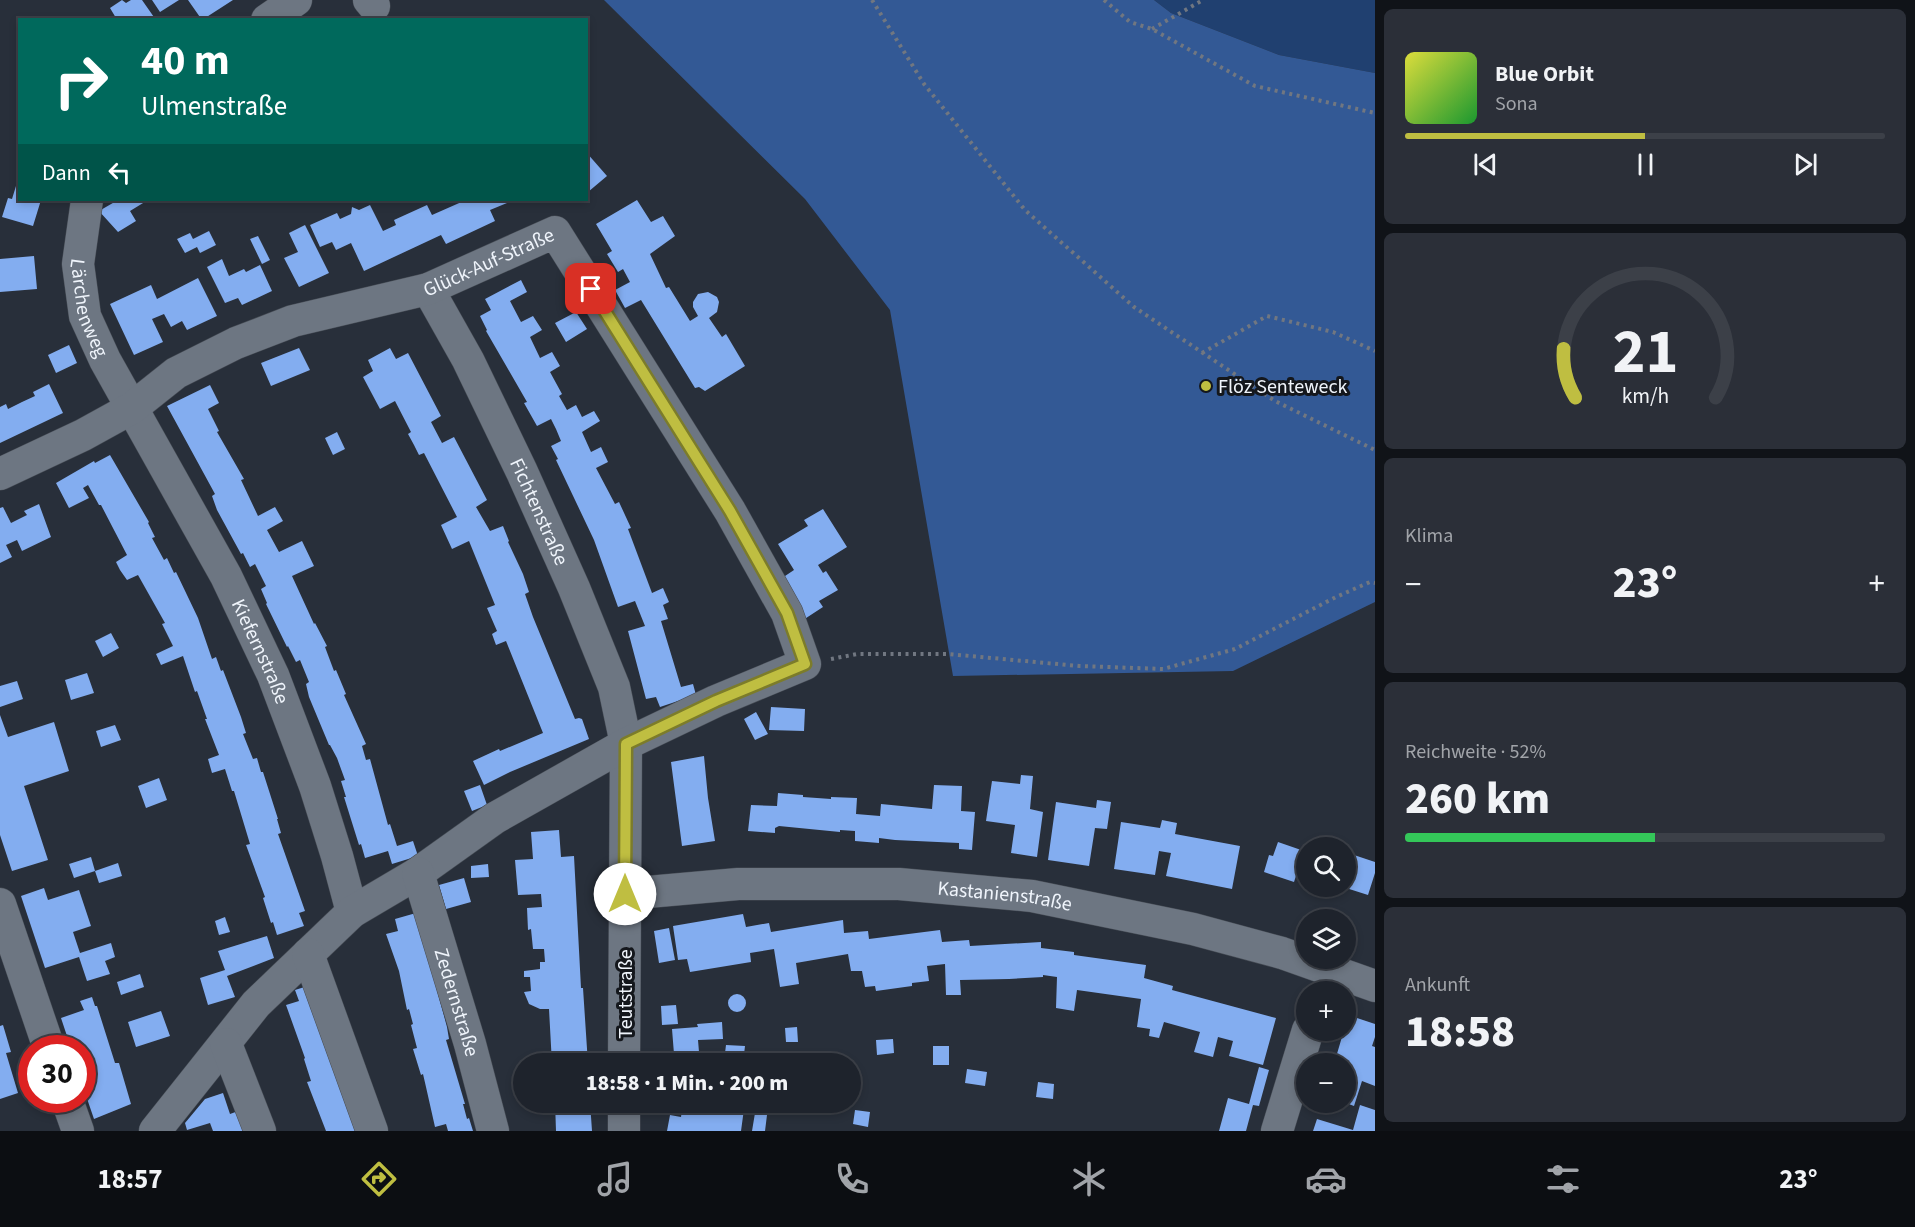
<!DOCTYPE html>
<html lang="de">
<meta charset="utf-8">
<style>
:root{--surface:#1e232c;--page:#2b2f38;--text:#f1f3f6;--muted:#a1a4a9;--line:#3c4048;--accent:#bfbe41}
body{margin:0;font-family:"Source Sans 3",sans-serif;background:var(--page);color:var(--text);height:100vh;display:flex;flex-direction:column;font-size:22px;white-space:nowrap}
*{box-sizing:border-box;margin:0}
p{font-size:20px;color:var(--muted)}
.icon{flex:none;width:33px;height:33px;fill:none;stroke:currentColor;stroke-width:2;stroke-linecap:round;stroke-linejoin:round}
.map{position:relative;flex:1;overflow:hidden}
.drawer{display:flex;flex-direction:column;gap:9px;padding:9px;background:#101318;width:540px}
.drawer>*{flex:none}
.top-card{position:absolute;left:18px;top:18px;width:570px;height:183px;border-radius:0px;box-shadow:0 3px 9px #0003,0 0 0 2px var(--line);background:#00695c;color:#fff;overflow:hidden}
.tools{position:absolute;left:1296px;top:837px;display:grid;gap:12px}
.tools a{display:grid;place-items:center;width:60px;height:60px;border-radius:50%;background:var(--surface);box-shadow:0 3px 9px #0003,0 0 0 2px var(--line);font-size:30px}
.speed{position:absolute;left:18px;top:1035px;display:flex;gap:12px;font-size:30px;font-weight:700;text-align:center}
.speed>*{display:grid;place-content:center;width:78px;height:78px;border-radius:50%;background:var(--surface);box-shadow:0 3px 9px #0003,0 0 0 2px var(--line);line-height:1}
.speed .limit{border:9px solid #d22;background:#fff;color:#111}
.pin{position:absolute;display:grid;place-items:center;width:51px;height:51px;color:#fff;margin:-26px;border-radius:12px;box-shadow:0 3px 9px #0006}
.me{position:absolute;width:66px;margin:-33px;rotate:0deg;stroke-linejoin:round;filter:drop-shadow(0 0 4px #0008)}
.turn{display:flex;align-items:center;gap:21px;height:126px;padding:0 24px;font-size:27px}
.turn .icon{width:78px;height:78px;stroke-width:2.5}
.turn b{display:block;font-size:42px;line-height:51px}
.then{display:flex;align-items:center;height:57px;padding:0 24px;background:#0003;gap:12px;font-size:22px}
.big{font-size:45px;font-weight:800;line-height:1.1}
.drawer .card{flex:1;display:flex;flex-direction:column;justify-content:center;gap:9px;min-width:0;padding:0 21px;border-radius:9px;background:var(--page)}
.drawer .dial{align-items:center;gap:0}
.dial svg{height:156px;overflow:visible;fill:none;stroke:var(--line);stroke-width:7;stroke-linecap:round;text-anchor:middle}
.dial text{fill:var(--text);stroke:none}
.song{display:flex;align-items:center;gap:18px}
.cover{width:72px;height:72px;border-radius:9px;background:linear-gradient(135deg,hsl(60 70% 55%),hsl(130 70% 35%))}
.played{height:6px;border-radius:3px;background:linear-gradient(90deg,var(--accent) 50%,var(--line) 50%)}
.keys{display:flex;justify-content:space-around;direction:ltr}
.heat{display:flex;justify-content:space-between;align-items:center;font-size:33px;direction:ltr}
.charge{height:9px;border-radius:4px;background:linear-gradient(90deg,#34c759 52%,var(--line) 0)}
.trip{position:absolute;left:513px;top:1053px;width:348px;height:60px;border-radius:30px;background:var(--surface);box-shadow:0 3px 9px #0003,0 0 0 2px var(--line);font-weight:800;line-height:60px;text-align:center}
.dock{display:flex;height:96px;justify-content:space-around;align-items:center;background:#0c0e12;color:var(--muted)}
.dock .icon{width:42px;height:42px}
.dock .on{color:var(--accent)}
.dock b{font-size:27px;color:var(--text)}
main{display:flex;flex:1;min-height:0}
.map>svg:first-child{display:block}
</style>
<main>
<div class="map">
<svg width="1375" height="1131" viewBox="0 0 1375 1131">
<rect width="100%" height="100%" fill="#282f3a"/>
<path fill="#204070" d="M1154 0H1375V73L1279 55 1171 13Z"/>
<path fill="#335995" d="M604 0H1154L1171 13 1279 55 1375 73V602L1233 671 953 676 890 310 805 199Z"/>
<path fill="#83adf0" d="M122 0 126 3 131 0H142L156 20H113L116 18 110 8Z
M152 0H179L160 12Z
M188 0H233L202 20Z
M586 152 607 176 588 192 586 190Z
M16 186 20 187V200H41L33 226 2 217 8 198 12 199Z
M118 200H148L130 211 136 221 118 232 99 211Z
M466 200H505L507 203 490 210 495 221 446 244 441 235 364 271 351 243 336 250 332 242 320 247 310 225 337 213 340 219 351 214 352 207 359 210 370 205 383 231 396 225 394 220 427 205 432 215Z
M637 200 651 222 663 216 675 236 650 254 666 288 669 287 690 321 698 316 693 307V302L698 294 708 292 717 297 719 302 717 312 709 318 722 337 726 334 745 366 705 391 699 387 695 388 641 300 625 308 615 290 630 282 623 269 618 272 607 254 612 251 596 224Z
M305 225 329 273 299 287 284 258 298 252 289 233Z
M209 231 216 245 200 253 197 247 185 253 177 239 190 233 193 239Z
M258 236 270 260 262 264 250 239Z
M34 256 37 289 0 292V259Z
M222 259 229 276 244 269 246 272 260 265 272 291 242 305 238 298 225 303 207 267Z
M198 278 217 316 187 330 182 321 171 327 164 314 152 319 163 342 134 355 110 304 151 285 157 299Z
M521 280 527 292 510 301 521 322 533 316 542 330 530 337 540 358 552 352 560 366 550 372 562 394 559 396 567 410 576 405 582 417 594 411 600 421 582 432 591 452 601 447 608 462 596 468 615 504 619 502 631 528 628 529 652 593 663 588 669 602 663 605 668 619 661 621 681 687 693 684 696 695 660 707 656 697 646 699 628 631 645 626 635 601 618 607 594 540 556 460 558 459 551 446 561 441 556 429 551 419 537 426 524 403 527 402 486 331 487 330 480 316 491 310 485 299Z
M576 312 587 329 566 342 555 323Z
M69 345 77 363 56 373 48 355Z
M299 348 310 370 271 386 261 363Z
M390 348 396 359 408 353 441 416 431 422 442 443 454 437 487 500 476 507 490 531 503 526 509 541 508 542 523 574 529 592 525 594 533 617 575 719 579 718 582 719 589 739 510 772 484 785 473 761 499 749 500 751 543 733 506 641 496 645 492 634 497 631 487 608 495 605 469 541 452 549 441 525 457 517 424 453 419 455 414 445 408 434 411 432 395 401 380 409 363 377 373 371 368 360Z
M49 384 63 413 0 443V407L6 404 8 409 22 402 35 396 33 392Z
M210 385 219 403 208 409 219 431 217 432 244 479 241 480 258 516 275 507 283 521 267 530 279 552 302 541 314 566 292 576 314 624 315 623 327 646 325 647 334 671 336 670 346 694 344 695 366 744 362 746 366 760 370 759 388 825 390 824 397 846 413 841 418 856 392 864 388 851 365 858 361 844 359 845 344 797H346L341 781 345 780 337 758 330 745H329L309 697 306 684 309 682 300 660 296 662 288 646 287 647 266 604 267 603 261 589 266 586 255 564 250 567 243 553 241 554 217 510 212 496 215 494 167 406Z
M337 432 345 449 333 455 325 438Z
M110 455 149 522 148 523 155 537 152 538 164 560 167 558 174 573 176 572 198 618 212 659 216 657 221 671 223 670 241 717 246 733 243 734 253 759 257 758 261 772H263L278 819H277L281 833 278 834 305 911 299 913 304 926 277 935 273 922 271 923 263 898 265 897 246 845 250 844 234 791H232L225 769 212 773 208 759 219 755 205 719H207L197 691 195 692 183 656 161 665 156 654 173 646 162 624 165 623 138 575 127 580 120 570 116 562 127 555 101 505H99L88 485 83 488 89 498 69 508 56 483 94 461 95 463Z
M39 504 51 537 22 551 17 540 6 545 12 557 0 563V508L3 507 11 523 27 515 24 511Z
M823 509 847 547 818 565 823 573 826 571 838 590 819 601 823 607 800 622 776 582 794 570 778 544 808 526 804 520Z
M111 633 119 648 103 657 95 641Z
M87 673 94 693 71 700 65 680Z
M17 681 23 699 0 707V686Z
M771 707 805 709 804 731 769 730Z
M756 712 768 734 755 740 744 719Z
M0 715 8 737 54 722 69 771 24 786 48 860 12 871 0 835Z
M115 725 121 740 101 747 96 731Z
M704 756 708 798 715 841 682 846 671 762Z
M1021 775 1033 776 1030 809 1043 812 1037 857 1011 853 1015 825 986 821 992 781 1020 784Z
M159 778 167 800 146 808 138 786Z
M480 785 487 805 472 811 464 791Z
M934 785 962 786 961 811 975 812 972 850 959 849V843L895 840 879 838V843L855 841V831L840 830V832L779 826 775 828V833L748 831 751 805 777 806 778 793 803 795V797L831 799V797L857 798 856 814 880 816 881 804 932 809Z
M1097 800 1111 802 1107 829 1095 828 1089 866 1048 860 1056 802 1096 808Z
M1162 820 1177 823 1175 834 1240 846 1232 889 1166 876 1171 853 1159 851 1155 875 1114 869 1121 822 1160 828Z
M559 830 561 857 574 856 581 988H583L588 1064H552L549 1009H540L529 1004 524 992 531 991 530 977H524V971L540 969V962H545L544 949H533L531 929 528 930 527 908 542 907 541 894 518 895 515 860 533 859 531 832Z
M1278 842 1304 851 1294 882 1264 872 1269 855 1273 856Z
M1351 854 1375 862V873L1368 895 1346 888V868Z
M91 857 95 871 74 878 69 864Z
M118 863 122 876 99 883 95 871Z
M488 864 489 877 471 878V866Z
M464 878 471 902 446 909 439 885Z
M44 888 48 900 79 890 91 926 73 932 80 953 111 943 115 957 105 961 110 974 87 981 79 957 45 968 21 896Z
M416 913 447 1027 449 1039 446 1040 465 1104H463L467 1119 469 1118 473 1131H448L446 1124 435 1127 426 1087 423 1074 421 1075 413 1049 417 1048 411 1025 413 1024 409 1009 407 1010 399 971 386 934 398 931 395 919Z
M743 914 746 927 769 923 771 932 843 920 844 933 868 931 869 939 940 930 942 942 969 940 970 946 1041 942V948L1074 952V955L1146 965 1144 978 1173 986 1172 990 1276 1018 1263 1065 1229 1056 1233 1041 1218 1037 1213 1057 1194 1052 1200 1032 1164 1022 1159 1038 1149 1036 1150 1029 1137 1027 1141 999 1077 990 1074 1011 1056 1008 1057 977 1043 975V977L1009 979 960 980 961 995H946L945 964 927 966 929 981 912 983V986L876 991 875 986 865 987 862 971H851L848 954 796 963 799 984 780 987 774 949 750 953 751 962 690 972 687 959 678 960 673 926Z
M225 917 230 932 219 935 215 921Z
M669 928 675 960 659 963 654 931Z
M267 936 274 958 227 976 235 997 208 1005 200 978 225 970 218 951Z
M140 974 144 987 121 995 117 982Z
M314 984 362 1131H326L307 1082 311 1081 304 1059 305 1058 286 1005 299 1001 295 990Z
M728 1003a9 9 0 1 1 18 0a9 9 0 1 1-18 0Z
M92 997 95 1006H97L115 1063H119L131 1104 94 1119 82 1084V1048H71L61 1018 84 1010 80 1001Z
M676 1005 678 1024 662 1025 661 1006Z
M161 1011 170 1036 136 1047 128 1022Z
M1348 1015 1375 1024V1037L1372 1046 1375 1047V1086L1362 1081 1354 1106 1346 1103V1064H1334L1344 1030H1346Z
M722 1022 723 1039 698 1040 699 1052 674 1054 672 1029 698 1027 697 1024Z
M3 1025 11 1052 6 1053 18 1093 0 1099V1026Z
M797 1027 798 1042H786L785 1028Z
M893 1039 894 1053 877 1055 876 1040Z
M726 1045 745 1046 743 1063 724 1061Z
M933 1046H949V1065H933Z
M1259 1067 1269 1070 1259 1106 1253 1105 1246 1131H1219L1228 1098 1249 1104Z
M967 1069 987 1072 985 1086 965 1083Z
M1038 1082 1054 1084 1053 1099 1036 1097Z
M223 1093 230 1114 241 1110 250 1131H213L210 1123 187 1130 185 1123 205 1099Z
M555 1102H590L592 1131H556Z
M683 1102H708L744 1109 741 1131H667L670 1115 681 1117Z
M1360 1105 1375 1110V1131H1313L1317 1119 1353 1130Z
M855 1110 870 1112 868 1127 853 1124Z
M755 1113 767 1115 765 1131H752Z"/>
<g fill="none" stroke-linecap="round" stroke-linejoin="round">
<defs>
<g id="street">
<path d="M369 0 374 6"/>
<path d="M267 20 296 0"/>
<path id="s1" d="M87 200 78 264 85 316 105 360 226 576 273 675 315 786 337 856 352 912"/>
<path id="s2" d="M428 289 468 360 522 472 574 588 614 687 626 744 624 1064"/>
<path id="s3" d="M0 474 83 435 132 408 176 373 236 343 293 321 428 289 555 232 730 511 787 613 805 664 716 701 626 744 495 818 418 873 352 912 256 1004 155 1131"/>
<path id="s4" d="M418 873 470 1044 493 1131"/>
<path id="s5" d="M625 894 738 884H899L1032 896 1193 929 1282 953 1375 986"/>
<path d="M0 904 49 1048"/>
<path d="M308 954 372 1131"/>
<path d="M226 1044 260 1131"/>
<path d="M67 1100 78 1131"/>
<path d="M624 1131V1102"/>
<path d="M1277 1131 1308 1030"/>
</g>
</defs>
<use href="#street" stroke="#464c55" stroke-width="33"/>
<path stroke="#717781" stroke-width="4" stroke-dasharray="3 4.5" stroke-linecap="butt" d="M872 0 924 84 1025 210 1134 307 1275 401 1375 450
M1104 0 1130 22 1152 29 1255 86 1375 113
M1152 29 1203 0
M1202 353 1267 316 1333 332 1375 351
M831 659 857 654H948L1079 666 1163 669 1235 649 1336 597 1370 582 1375 583"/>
<use href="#street" stroke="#6d7682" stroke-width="32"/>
</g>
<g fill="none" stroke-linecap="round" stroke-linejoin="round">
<defs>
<path id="route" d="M591 289 730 511 787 613 805 664 716 701 626 744 625 894"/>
</defs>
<use href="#route" stroke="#7c7c2a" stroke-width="15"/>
<use href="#route" stroke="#bfbe41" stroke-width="10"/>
</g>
<circle fill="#bfbe41" stroke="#14171c" stroke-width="2" cx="1206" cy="386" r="6"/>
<g text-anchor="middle" stroke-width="6" stroke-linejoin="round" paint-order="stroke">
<g font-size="20" fill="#eff4fb" stroke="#14171c">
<text dy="7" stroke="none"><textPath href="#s3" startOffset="537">Glück-Auf-Straße</textPath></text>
<text dy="7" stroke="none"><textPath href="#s1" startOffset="110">Lärchenweg</textPath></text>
<text dy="7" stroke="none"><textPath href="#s2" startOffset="249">Fichtenstraße</textPath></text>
<text dy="7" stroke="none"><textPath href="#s1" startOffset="496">Kiefernstraße</textPath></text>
<text dy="7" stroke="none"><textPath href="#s5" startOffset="381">Kastanienstraße</textPath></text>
<text transform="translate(625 994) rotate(-90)" y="7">Teutstraße</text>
<text dy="7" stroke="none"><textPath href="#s4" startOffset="135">Zedernstraße</textPath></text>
</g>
<g font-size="20" fill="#eff4fb" stroke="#14171c" text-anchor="start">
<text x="1218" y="393">Flöz Senteweck</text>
</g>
</g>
</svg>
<div class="tools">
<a><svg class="icon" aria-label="search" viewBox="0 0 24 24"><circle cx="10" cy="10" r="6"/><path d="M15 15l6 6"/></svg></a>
<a><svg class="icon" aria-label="layers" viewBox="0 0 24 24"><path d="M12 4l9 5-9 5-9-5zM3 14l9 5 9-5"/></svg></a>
<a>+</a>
<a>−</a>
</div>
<div class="speed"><div class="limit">30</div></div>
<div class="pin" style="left:591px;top:289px;background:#d93025"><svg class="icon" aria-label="arrive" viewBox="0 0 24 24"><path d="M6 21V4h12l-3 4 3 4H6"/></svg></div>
<svg class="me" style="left:625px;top:894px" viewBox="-20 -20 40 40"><circle r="19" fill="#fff"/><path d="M0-13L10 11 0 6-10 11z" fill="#bfbe41"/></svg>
<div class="trip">18:58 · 1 Min. · 200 m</div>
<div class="top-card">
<div class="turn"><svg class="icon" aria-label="right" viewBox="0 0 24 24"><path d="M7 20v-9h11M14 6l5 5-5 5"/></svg><div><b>40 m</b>Ulmenstraße</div></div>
<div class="then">Dann<svg class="icon" aria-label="left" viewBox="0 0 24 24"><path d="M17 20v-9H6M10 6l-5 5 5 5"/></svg></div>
</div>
</div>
<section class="drawer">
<div class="card">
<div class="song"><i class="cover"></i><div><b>Blue Orbit</b><p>Sona</p></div></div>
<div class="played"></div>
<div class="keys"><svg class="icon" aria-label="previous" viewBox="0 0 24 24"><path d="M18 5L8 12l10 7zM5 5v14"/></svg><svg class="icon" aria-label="pause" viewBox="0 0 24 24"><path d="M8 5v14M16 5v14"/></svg><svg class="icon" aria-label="next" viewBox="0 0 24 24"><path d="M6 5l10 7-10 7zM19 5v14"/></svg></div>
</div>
<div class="card dial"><svg viewBox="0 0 100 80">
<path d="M14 69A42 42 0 1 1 86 69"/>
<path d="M14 69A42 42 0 0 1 8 44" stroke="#bfbe41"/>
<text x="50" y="56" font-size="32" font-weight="700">21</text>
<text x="50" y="72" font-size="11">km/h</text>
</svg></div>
<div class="card"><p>Klima</p>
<div class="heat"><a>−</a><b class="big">23°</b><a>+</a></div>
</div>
<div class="card"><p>Reichweite · 52%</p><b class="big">260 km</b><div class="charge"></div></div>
<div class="card"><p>Ankunft</p><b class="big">18:58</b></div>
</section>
</main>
<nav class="dock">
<b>18:57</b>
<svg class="icon on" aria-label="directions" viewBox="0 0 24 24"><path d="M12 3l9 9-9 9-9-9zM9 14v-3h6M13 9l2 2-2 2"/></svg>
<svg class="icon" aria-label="music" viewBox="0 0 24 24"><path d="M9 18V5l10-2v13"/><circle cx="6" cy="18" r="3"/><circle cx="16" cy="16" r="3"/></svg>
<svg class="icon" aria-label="phone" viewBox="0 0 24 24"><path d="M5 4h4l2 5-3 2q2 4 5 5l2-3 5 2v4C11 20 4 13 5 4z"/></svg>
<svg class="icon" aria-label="climate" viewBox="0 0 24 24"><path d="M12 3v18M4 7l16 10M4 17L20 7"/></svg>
<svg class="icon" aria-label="car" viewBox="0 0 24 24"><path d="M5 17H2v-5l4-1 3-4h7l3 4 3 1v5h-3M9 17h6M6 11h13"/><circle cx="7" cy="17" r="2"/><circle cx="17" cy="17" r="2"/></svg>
<svg class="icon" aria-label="filters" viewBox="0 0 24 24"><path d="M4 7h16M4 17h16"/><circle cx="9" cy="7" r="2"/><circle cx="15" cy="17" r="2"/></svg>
<b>23°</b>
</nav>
